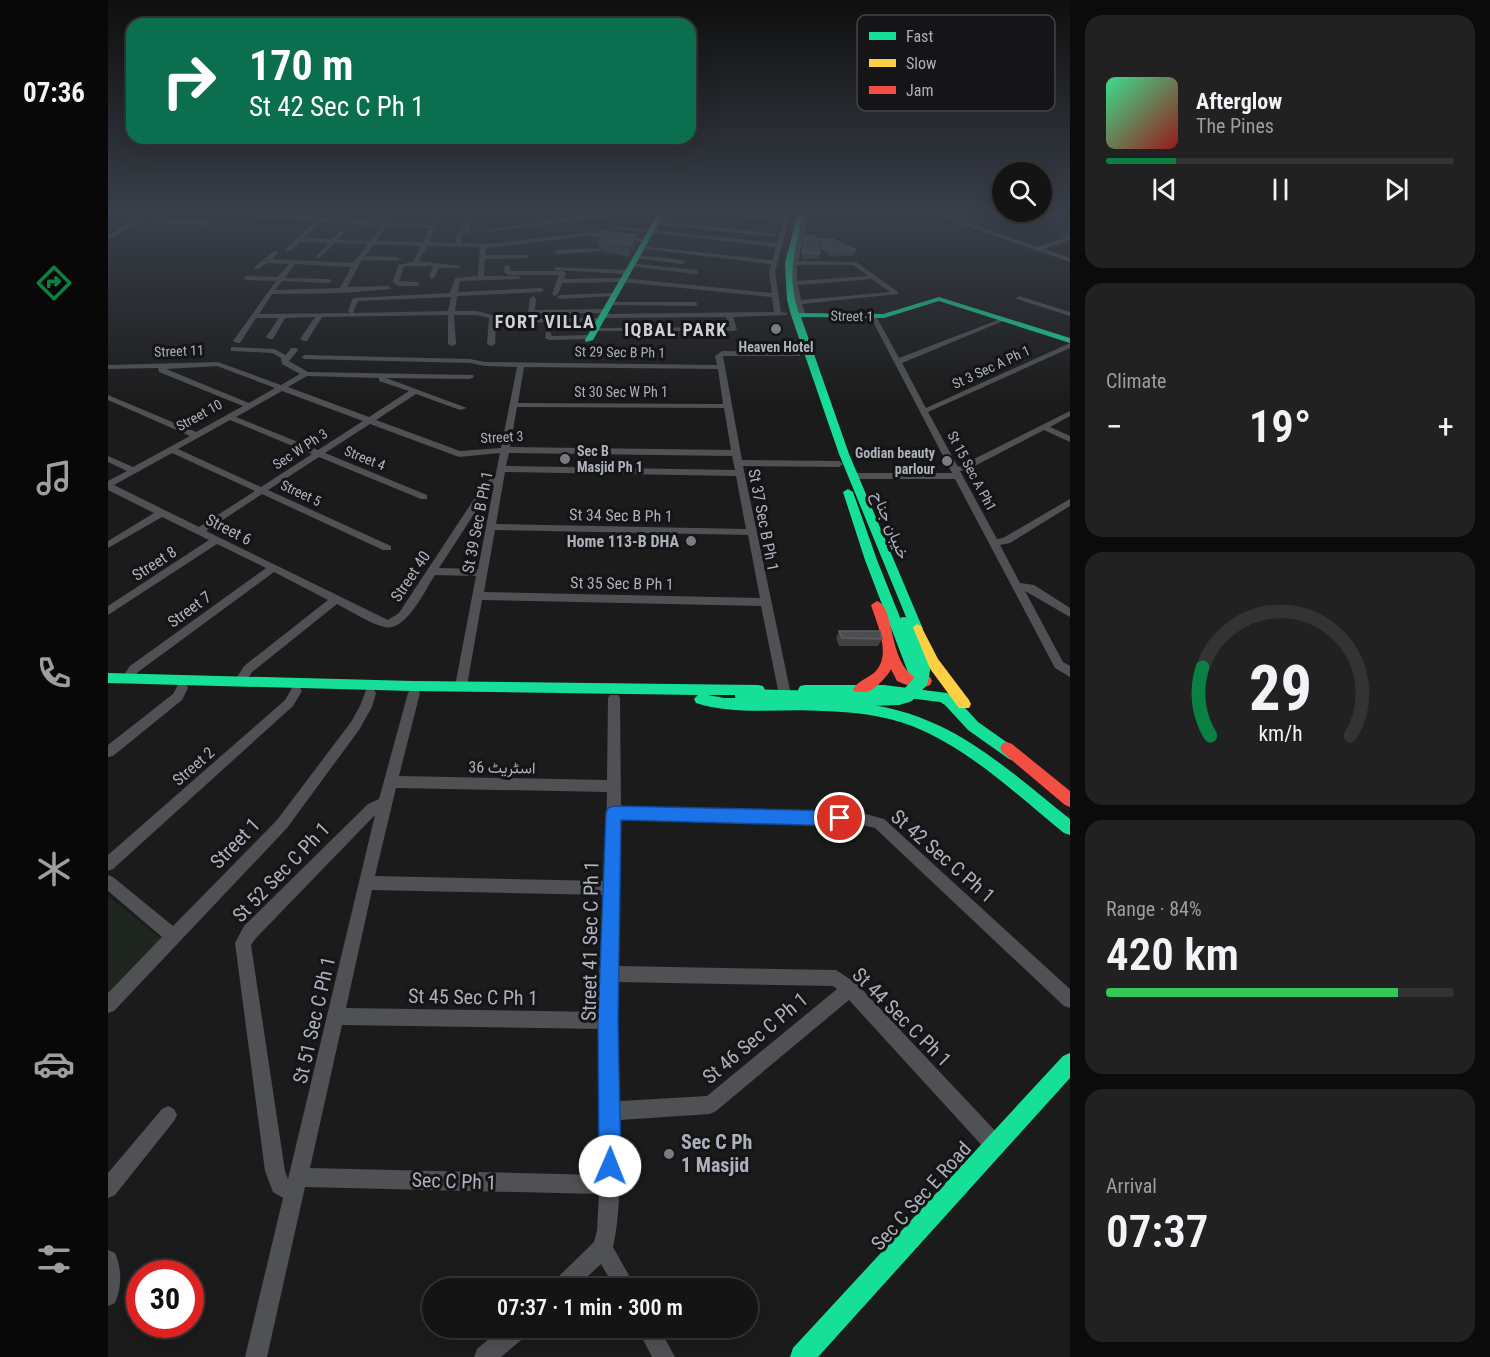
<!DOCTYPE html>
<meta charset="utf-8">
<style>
:root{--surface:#141414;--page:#212122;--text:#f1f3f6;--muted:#9d9ea0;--line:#333334;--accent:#0b8043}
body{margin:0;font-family:"Roboto Condensed",Vazirmatn,sans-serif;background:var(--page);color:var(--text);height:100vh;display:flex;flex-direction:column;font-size:22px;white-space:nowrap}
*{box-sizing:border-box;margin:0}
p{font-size:20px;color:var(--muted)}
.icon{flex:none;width:33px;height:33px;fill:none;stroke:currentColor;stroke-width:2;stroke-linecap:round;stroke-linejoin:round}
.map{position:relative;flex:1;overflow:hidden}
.side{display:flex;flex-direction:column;gap:15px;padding:15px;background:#0b0b0b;width:420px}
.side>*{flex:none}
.guide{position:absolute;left:18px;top:18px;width:570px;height:126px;border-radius:18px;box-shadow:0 6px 24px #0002,0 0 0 2px var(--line);background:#0b6e4f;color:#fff;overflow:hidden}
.controls{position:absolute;left:884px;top:162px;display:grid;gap:12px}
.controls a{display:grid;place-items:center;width:60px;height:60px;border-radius:50%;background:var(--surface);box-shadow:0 6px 24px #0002,0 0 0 2px var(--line);font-size:30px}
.speed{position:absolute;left:18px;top:1260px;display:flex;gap:12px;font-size:30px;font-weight:700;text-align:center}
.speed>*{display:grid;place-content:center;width:78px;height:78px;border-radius:50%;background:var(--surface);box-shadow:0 6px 24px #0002,0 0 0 2px var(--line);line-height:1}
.speed .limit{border:9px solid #d22;background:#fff;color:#111}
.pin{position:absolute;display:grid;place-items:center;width:51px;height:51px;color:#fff;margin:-26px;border:3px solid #fff;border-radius:50%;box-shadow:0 2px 6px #0007}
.me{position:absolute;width:66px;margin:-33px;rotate:1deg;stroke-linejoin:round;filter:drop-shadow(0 0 4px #0008)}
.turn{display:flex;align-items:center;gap:21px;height:126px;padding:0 24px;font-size:27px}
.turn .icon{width:78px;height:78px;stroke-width:2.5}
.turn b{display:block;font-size:42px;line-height:51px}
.big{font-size:45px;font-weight:600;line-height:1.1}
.side .widget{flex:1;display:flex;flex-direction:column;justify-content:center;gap:9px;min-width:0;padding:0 21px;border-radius:18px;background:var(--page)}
.side .dial{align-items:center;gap:0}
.dial svg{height:156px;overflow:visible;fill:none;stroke:var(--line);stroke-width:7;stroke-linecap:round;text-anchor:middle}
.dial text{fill:var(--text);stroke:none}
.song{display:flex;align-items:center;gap:18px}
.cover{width:72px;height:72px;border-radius:9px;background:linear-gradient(135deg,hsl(150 70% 55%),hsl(0 70% 35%))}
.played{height:6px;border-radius:3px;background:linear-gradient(90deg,var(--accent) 20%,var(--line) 20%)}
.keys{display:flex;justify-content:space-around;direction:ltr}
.heat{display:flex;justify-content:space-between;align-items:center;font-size:33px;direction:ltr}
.charge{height:9px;border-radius:4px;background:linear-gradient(90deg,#34c759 84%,var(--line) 0)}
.trip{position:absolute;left:314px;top:1278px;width:336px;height:60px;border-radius:30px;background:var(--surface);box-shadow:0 6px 24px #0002,0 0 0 2px var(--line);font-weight:600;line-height:60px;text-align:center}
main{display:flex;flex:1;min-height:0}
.dock{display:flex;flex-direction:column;width:108px;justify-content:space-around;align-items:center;background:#080808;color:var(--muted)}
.dock .icon{width:42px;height:42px}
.dock .selected{color:var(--accent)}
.dock b{font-size:27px;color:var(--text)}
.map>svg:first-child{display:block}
</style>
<main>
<nav class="dock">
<b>07:36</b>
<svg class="icon selected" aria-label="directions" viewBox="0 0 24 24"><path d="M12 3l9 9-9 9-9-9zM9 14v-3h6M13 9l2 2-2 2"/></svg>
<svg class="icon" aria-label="music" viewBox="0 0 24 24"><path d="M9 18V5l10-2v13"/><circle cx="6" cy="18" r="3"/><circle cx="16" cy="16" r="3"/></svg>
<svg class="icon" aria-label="phone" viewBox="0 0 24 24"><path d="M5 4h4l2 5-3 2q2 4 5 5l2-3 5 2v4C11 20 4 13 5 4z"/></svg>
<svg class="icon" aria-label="climate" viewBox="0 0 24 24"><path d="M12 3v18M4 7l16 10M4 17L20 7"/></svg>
<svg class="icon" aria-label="car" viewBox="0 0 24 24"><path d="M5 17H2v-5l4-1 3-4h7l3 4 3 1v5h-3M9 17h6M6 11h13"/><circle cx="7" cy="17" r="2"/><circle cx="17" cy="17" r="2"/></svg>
<svg class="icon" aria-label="filters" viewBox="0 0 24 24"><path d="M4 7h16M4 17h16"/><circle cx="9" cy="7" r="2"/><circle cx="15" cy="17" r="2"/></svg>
</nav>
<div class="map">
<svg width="962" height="1357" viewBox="0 0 962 1357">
<rect width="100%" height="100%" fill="#1b1b1b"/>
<path fill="#1e261f" d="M0 896 53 939 0 993Z"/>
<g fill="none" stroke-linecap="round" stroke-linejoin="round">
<path fill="#4f5154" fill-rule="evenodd" d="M0 212H41L31 219 29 223 0 240V236L24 221 28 215H0Z
M113 212 324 225 327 220H331L321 242 348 243 349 232 355 230 356 219 359 217 362 219 361 232 355 234 353 243 385 244 478 232 541 240 538 242 478 236 378 248 377 255H421L419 258 377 259 376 276H410L413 278 412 279 352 281 350 292 433 288 436 290 433 292 349 296 347 311H369L399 319 491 318 494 320 493 321 399 323 388 320 387 344 383 346 379 344 381 318 369 315H346L348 344 344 346 340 344V315L214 317 199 341H196L192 339 207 317 177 318 165 339H162L158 337 171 318H148L132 343H129L125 341 168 281 138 280 135 278 138 276 170 277 181 264 160 263 150 269H146V267L166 251 171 252 164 259 245 263 260 244 227 243 210 259 207 257 221 243 192 242 182 251 177 250 207 221 111 215ZM213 222 274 226 262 241 230 240 237 232 234 230 224 239 196 238ZM279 226 322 228 315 242 268 241ZM266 244 313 246 305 262 290 265 285 282 290 286H309L312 284 309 282 291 281 296 266H325L321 277 324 279 327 277 331 268H350L353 266 311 261 319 246 372 247 370 276 347 278 342 293 245 298 240 311 242 313 151 314 164 294 234 293 282 289 283 288 280 286 239 287 254 260 289 261 292 259 289 257 257 256ZM187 264 243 267 232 288 167 290 174 281 221 283 224 281 221 279 177 278ZM343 297 340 311 245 313 250 301Z
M238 212H382L332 217Z
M411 212H415L418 219H414Z
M549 212 557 213 471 220 380 232 377 230 471 216Z
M582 212H598L676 219 679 212H683L667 272 673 312 679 313V315L625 317 629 329 626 331H486L484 330V328L622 327 618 317 493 318 490 316 493 314 666 312 664 297 515 282 454 283 450 294 447 296 444 294 451 275H400L397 273 396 267 399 265 402 267 403 271H455L458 273 456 279 514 278 664 293 661 272 663 264 530 248 533 246 664 260 668 247 504 228 507 226 669 243 675 222Z
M696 212H702L690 261 748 262 790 292V294L694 304 698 315 693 316C674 279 686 250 696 212ZM689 265H745L760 276 689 281ZM764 279 782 292 693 300 690 285Z
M729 212H765L747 217Z
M819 212H826L930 247 962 236V240L936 249 962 258V262Z
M43 220 99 221 102 223 99 225 41 223Z
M549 221 666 233 669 235 666 237 547 224Z
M491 248 493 251 450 254 447 252 450 250Z
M528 255 575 260 578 262 575 264 526 258Z
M522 263 588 270 591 272 588 274 520 266Z
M448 267 519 270 522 272 519 274 446 270Z
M505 293 507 294V296L452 299 449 297 452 295Z
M425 296 428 298 427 310 496 309 499 311 496 313 423 314 420 312 422 298Z
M911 296 962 312V316L909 299 908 298Z
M500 302H587L590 304 587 306 498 305V303Z
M765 314 768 316 791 358 895 318 900 319 794 363 818 408 962 343V348L820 412 850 467 962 411V416L942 427 962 436V442L936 430 859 470 852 471 889 539 895 538 962 499V506L902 543 892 545 912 583 926 585 962 608V617L917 591 955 662 962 666V677L947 668 847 479H745L740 476 745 473H844L762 316Z
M438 332H442L444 336 482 335 486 337 482 339 441 340 437 338Z
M123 347 166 349 178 355 183 348H189L190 350 181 361 200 372 365 375 366 377 362 379 278 378 359 408 352 410 308 394 268 420 352 451 393 448 409 367 377 366 362 363 197 359 193 357 197 355 362 359 377 362 609 365 607 356 614 351 694 352 695 354 691 356H615L634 460 731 461 735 464 731 467 635 466 682 690 680 693H672L670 690 653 606 374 600 359 686 357 689H349L347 686 368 576 327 575C317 590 298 632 277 627 262 624 243 611 229 604L144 672 136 685H128L126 682 136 666 220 600 166 572 30 672 23 682H15L13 679 22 666 158 568 109 544 0 615V606L101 540 54 517 0 548V541L46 513 0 490V481L19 471 0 462V456L25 467 82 436 0 400V395L88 432 135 406 51 372 50 368 0 369V365L110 362 173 385 192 374 174 364 173 358 164 353 126 351H123ZM109 366 167 388 141 403 58 369ZM416 367 610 369 615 404 410 403ZM199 376 271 378V381L301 391 261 417 180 387ZM174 391 255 421 210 450 128 417ZM409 407 616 408 623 450 402 447ZM122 420 204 454 153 487 70 449ZM262 424 351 457 392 453 387 478 382 479 374 487 291 613 280 620 98 531 154 494 275 550H283V546L160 490 211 457 313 499H319V495L217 453ZM64 453 147 491 91 527 6 485ZM401 453 624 456 627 470 398 466ZM397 472 628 476 638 529 388 524ZM386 485 370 569 331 568 381 491ZM387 530 640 535 652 598 376 592Z
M74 683 78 685 80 688 74 700 5 756 0 757V745L65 694 70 685Z
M188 686 192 688 194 691 185 706 5 869 0 871V855L177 700 184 688Z
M262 688 266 690 268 693 264 707 251 730 179 828 6 1011 0 1013V993L54 937 0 891V875L5 877 65 926 169 820 243 722 252 706 258 690Z
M306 688 310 690 312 693 291 776 499 780 500 698 502 695H510L512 698 513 807 754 813 776 819 962 989V1008L956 1006 767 828 754 825 513 819 510 966 728 970 748 983 893 1137 895 1144 893 1151 886 1153 879 1151 741 1000 608 1111 602 1114 512 1120C511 1160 514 1208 505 1247L528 1288H507L493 1264 467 1288H443L446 1281 486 1242 489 1231 491 1194 197 1187 159 1357H137L175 1198 165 1192 157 1171 127 943 136 926 260 804 271 799 300 693 302 690ZM288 788 499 792 497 881 267 876ZM267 815 180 1179 177 1171 143 945 148 938ZM264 890 496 895 492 1012 238 1008ZM509 982 725 986 729 989 599 1096 512 1101 508 1021ZM234 1025 492 1029 494 1111 491 1175 202 1168Z
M60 1106 66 1109 69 1115 66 1121 7 1195 0 1198V1173L54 1109Z
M0 1250 7 1253C14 1269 14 1287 7 1303L0 1306Z
M394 1328H421L418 1336 393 1357H366L369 1349Z
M529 1328H551L567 1357H544Z"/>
<path fill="#16e098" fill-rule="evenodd" d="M551 212H557L485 340 478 342 477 340Z
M690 212H696C687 248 678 276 691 313L775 314 831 297 962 338V343L831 301 776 318 693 317 741 454 815 629 809 634 803 629 731 454 683 315 679 300 677 263Z
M740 489 745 492 769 560 817 680 815 684H805L803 680 757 560 735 492Z
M0 673 305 681 650 685 655 686 657 690 655 694 650 695H600L616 698C688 699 765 693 832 726 880 749 920 786 962 819V835L956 833C909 795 862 749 804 726 776 715 745 712 715 711 674 708 628 716 588 703L586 699 590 695 305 691 0 683Z
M697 685H776L839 693 847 697 870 722 911 751 913 755 911 759 906 761 901 759 860 730 837 705 832 702 776 695H697L692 694 690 690 692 686Z
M962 1053V1078L710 1357H682L685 1348 955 1056Z"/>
<path fill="#ffcf43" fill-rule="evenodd" d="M809 624 813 626 830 659 861 700 863 704 861 708H851L820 666 803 629Z"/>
<path fill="#f24e42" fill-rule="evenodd" d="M769 601C788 607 779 664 810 679L817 676 822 677 824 681 822 685 811 690 789 681 783 669C777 680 761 697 747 693L745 689C750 681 760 678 767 672 784 655 769 624 763 605Z
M899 742 904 744 962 791V807L957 805 894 752 892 748 894 744Z"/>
<path stroke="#16e098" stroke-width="14" d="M634 696 760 699 790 698 800 695 813 681 815 670 796 624"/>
</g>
<path fill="#404144" d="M491 231 527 247 521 257 495 252 490 243Z
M698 235 708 242 709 239 748 250 746 256H723L710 247 712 253 711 259H693Z
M731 631 774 639 770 646H731L728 638Z"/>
<path fill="#2c2d2e" d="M528 235 527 247 521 257 522 245Z"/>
<path fill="#4c4d51" stroke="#5b5d62" stroke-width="1.5" d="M491 231 528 235 522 245 495 240Z
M698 235H706L712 253H694Z
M709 239H725L748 250H724Z
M731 631H772L774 639 734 638Z"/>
<linearGradient id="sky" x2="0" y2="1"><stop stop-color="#0f0f0f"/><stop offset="0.53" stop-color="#393f4a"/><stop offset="1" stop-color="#393f4a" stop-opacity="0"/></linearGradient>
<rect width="962" height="402" fill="url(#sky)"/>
<path fill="#1a73e8" stroke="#114b97" stroke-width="1.5" d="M506 806 732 811 737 813 740 818 737 823 732 826 513 820 510 1020 513 1166 510 1174 502 1177 494 1174 491 1166 490 1020 498 813 500 808Z"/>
<g fill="#797c84" stroke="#151517" stroke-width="2">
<circle cx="668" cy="329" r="6"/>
<circle cx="457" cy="459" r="6"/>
<circle cx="839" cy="461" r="6"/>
<circle cx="583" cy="541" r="6"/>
<circle cx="561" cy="1154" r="6"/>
</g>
<g text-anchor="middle" stroke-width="6" stroke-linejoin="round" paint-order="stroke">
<g font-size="14" fill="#acb1bc" stroke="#151517">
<text transform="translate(744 316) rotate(1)" y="5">Street 1</text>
<text transform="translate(71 351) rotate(-2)" y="5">Street 11</text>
<text transform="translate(512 352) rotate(1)" y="5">St 29 Sec B Ph 1</text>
<text transform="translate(883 367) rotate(-25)" y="5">St 3 Sec A Ph 1</text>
<text x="513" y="397">St 30 Sec W Ph 1</text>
<text transform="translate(91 415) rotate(-29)" y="5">Street 10</text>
<text transform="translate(394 437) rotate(-3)" y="5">Street 3</text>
<text transform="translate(192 449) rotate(-33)" y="5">Sec W Ph 3</text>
<text transform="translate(257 458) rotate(22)" y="5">Street 4</text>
<text transform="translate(864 471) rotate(62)" y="5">St 15 Sec A Ph1</text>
<text transform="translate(193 493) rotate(25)" y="5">Street 5</text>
</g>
<g font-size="14" font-weight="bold" fill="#acb1bc" stroke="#151517">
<text x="668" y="352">Heaven Hotel</text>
<text x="469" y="456" text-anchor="start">Sec B<tspan x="469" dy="16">Masjid Ph 1</tspan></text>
<text x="827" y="458" text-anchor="end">Godian beauty<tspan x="827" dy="16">parlour</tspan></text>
</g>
<g font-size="16" fill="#acb1bc" stroke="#151517">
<text transform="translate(513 515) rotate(1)" y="6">St 34 Sec B Ph 1</text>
<text transform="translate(656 520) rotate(79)" y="6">St 37 Sec B Ph 1</text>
<text transform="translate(369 522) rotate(-79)" y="6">St 39 Sec B Ph 1</text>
<text transform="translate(783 525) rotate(67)" y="6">خیبان جناح</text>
<text transform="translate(121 529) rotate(27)" y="6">Street 6</text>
<text transform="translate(46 563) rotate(-33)" y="6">Street 8</text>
<text transform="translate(302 576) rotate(-56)" y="6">Street 40</text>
<text transform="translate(514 583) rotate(1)" y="6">St 35 Sec B Ph 1</text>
<text transform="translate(81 609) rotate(-36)" y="6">Street 7</text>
<text transform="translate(85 766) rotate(-41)" y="6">Street 2</text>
<text transform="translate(394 767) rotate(1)" y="6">اسٹریٹ 36</text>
</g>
<g font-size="16" font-weight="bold" fill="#acb1bc" stroke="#151517" text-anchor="end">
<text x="571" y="547">Home 113-B DHA</text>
</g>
<g font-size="18" font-weight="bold" letter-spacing="1.5" fill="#cdd0d8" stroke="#151517">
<text x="437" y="328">FORT VILLA</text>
<text x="568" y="336">IQBAL PARK</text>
</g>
<g font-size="20" fill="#acb1bc" stroke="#151517">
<text transform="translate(127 843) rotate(-46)" y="7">Street 1</text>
<text transform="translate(835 856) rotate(41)" y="7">St 42 Sec C Ph 1</text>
<text transform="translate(173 872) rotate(-46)" y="7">St 52 Sec C Ph 1</text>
<text transform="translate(482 941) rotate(-89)" y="7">Street 41 Sec C Ph 1</text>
<text transform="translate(365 997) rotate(1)" y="7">St 45 Sec C Ph 1</text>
<text transform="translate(794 1017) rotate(45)" y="7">St 44 Sec C Ph 1</text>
<text transform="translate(206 1020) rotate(-77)" y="7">St 51 Sec C Ph 1</text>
<text transform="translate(647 1038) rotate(-40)" y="7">St 46 Sec C Ph 1</text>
<text transform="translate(346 1181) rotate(2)" y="7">Sec C Ph 1</text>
<text transform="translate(813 1196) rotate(-48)" y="7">Sec C Sec E Road</text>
</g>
<g font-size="20" font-weight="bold" fill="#acb1bc" stroke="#151517" text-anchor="start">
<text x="573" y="1149">Sec C Ph<tspan x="573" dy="23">1 Masjid</tspan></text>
</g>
</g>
<rect x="749" y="15" width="198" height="96" rx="9" fill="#151517" stroke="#424449" stroke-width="1.5"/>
<rect x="761" y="32" width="27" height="8" fill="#16e098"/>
<rect x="761" y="59" width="27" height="8" fill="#ffcf43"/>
<rect x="761" y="86" width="27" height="8" fill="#f24e42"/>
<g font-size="16" fill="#acb1bc">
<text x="798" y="42">Fast</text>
<text x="798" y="69">Slow</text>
<text x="798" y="96">Jam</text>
</g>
</svg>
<div class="controls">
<a><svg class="icon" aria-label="search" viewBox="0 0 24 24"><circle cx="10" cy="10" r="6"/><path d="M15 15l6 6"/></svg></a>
</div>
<div class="speed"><div class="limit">30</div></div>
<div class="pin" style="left:732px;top:818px;background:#d93025"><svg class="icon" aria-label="arrive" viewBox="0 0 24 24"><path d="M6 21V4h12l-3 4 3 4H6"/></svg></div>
<svg class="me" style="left:502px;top:1166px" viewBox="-20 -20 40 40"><circle r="19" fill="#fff"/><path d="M0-13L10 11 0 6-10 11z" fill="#1a73e8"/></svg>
<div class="trip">07:37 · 1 min · 300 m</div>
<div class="guide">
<div class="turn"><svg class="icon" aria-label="right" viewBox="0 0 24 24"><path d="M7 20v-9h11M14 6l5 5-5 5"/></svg><div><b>170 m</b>St 42 Sec C Ph 1</div></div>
</div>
</div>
<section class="side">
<div class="widget">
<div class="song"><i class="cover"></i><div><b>Afterglow</b><p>The Pines</p></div></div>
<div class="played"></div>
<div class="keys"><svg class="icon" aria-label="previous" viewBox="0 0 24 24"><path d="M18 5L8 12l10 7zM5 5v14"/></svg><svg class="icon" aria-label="pause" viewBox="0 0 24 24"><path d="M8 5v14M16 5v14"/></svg><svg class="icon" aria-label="next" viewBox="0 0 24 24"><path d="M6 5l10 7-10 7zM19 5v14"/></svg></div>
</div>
<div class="widget"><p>Climate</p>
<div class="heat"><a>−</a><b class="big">19°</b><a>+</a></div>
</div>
<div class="widget dial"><svg viewBox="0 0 100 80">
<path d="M14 69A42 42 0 1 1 86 69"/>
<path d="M14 69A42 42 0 0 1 10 34" stroke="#0b8043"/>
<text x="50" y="56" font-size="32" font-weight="700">29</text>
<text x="50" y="72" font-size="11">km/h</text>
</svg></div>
<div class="widget"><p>Range · 84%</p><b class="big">420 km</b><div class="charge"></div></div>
<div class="widget"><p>Arrival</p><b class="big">07:37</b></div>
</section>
</main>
